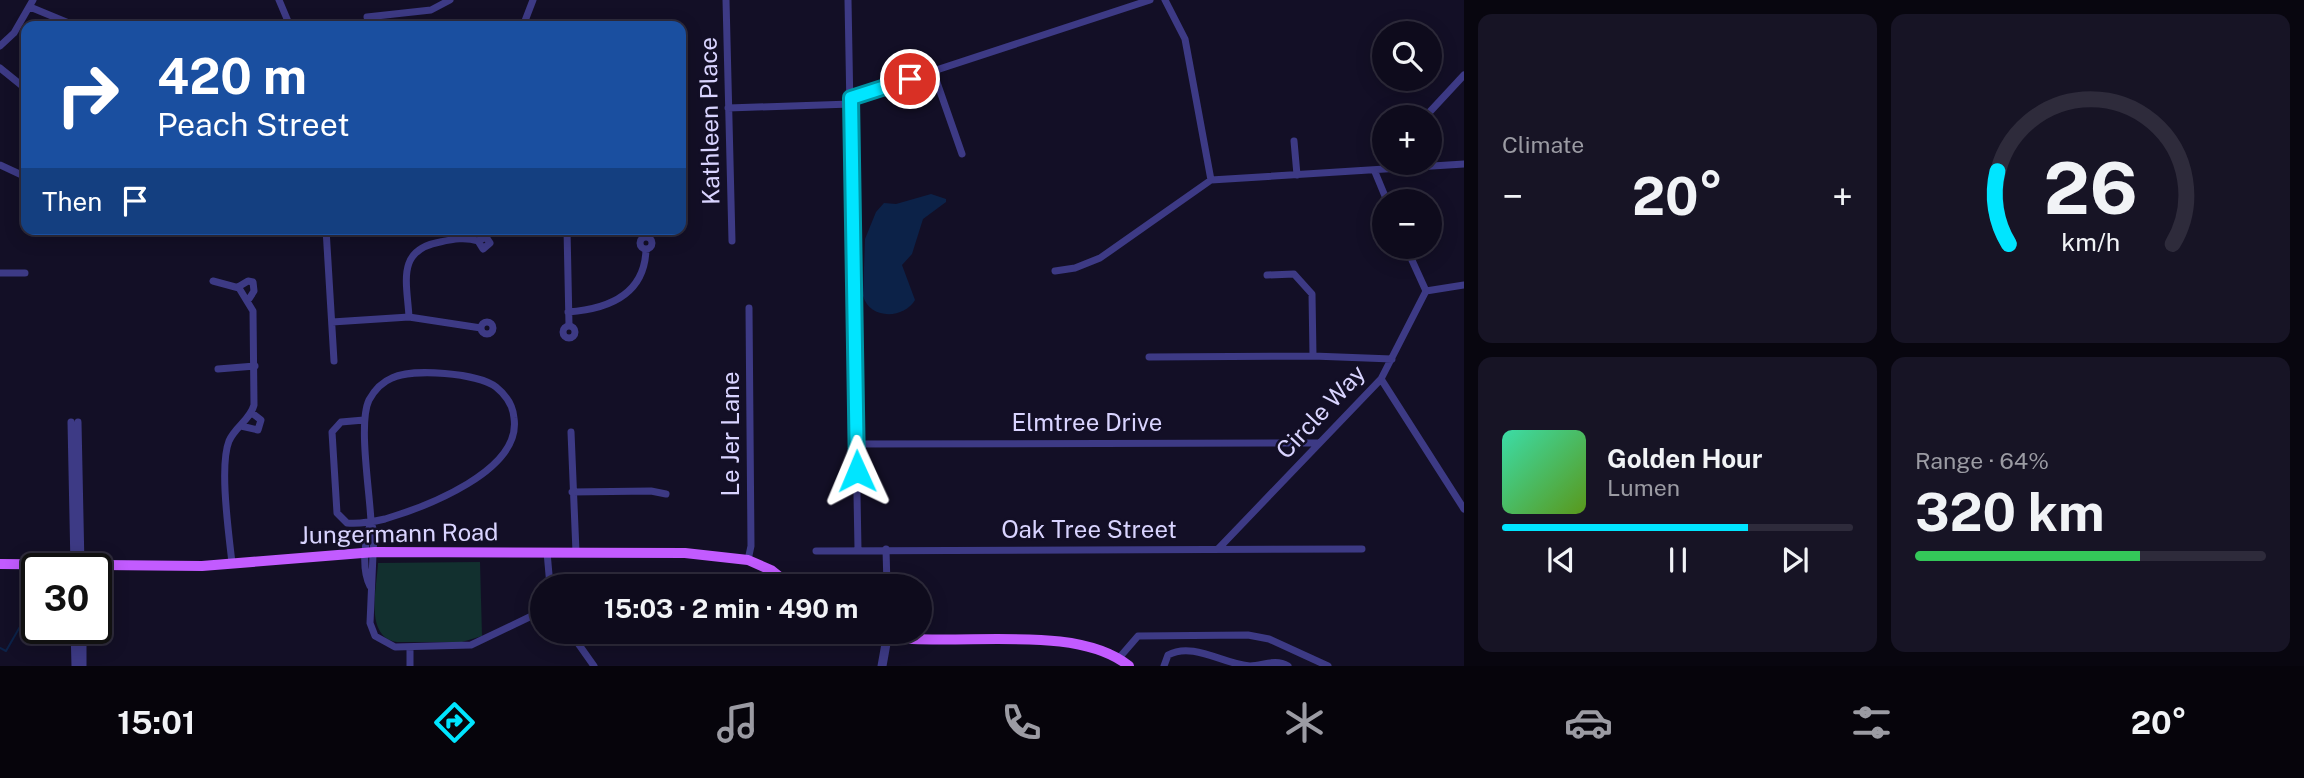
<!DOCTYPE html>
<meta charset="utf-8">
<style>
:root{--surface:#0e0b1c;--page:#171425;--text:#f1f3f6;--muted:#9b9ba3;--line:#2e2b3b;--accent:#00e5ff}
body{margin:0;font-family:"Public Sans",sans-serif;background:var(--page);color:var(--text);height:100vh;display:flex;flex-direction:column;font-size:26px;white-space:nowrap}
*{box-sizing:border-box;margin:0}
p{font-size:23px;color:var(--muted)}
.icon{flex:none;width:38px;height:38px;fill:none;stroke:currentColor;stroke-width:2;stroke-linecap:round;stroke-linejoin:round}
.map{position:relative;flex:1;overflow:hidden}
.panel{display:flex;flex-direction:column;gap:14px;padding:14px;background:#08060f;width:840px}
.panel>*{flex:none}
.hud{position:absolute;left:21px;top:21px;width:665px;height:214px;border-radius:14px;box-shadow:0 4px 18px #0003,0 0 0 2px var(--line);background:#1a4fa0;color:#fff;overflow:hidden}
.tools{position:absolute;left:1372px;top:21px;display:grid;gap:14px}
.tools a{display:grid;place-items:center;width:70px;height:70px;border-radius:50%;background:var(--surface);box-shadow:0 4px 18px #0003,0 0 0 2px var(--line);font-size:35px}
.speed{position:absolute;left:21px;top:553px;display:flex;gap:14px;font-size:35px;font-weight:700;text-align:center}
.speed>*{display:grid;place-content:center;width:91px;height:91px;border-radius:50%;background:var(--surface);box-shadow:0 4px 18px #0003,0 0 0 2px var(--line);line-height:1}
.speed .limit{border:4px solid #111;border-radius:10px;background:#fff;color:#111}
.pin{position:absolute;display:grid;place-items:center;width:60px;height:60px;color:#fff;margin:-30px;border:4px solid #fff;border-radius:50%;box-shadow:0 2px 7px #0007}
.me{position:absolute;width:77px;margin:-38px;rotate:359deg;stroke-linejoin:round;filter:drop-shadow(0 0 5px #0008)}
.turn{display:flex;align-items:center;gap:24px;height:147px;padding:0 21px;font-size:32px}
.turn .icon{width:91px;height:91px;stroke-width:2.5}
.turn b{display:block;font-size:49px;line-height:60px}
.then{display:flex;align-items:center;height:66px;padding:0 21px;background:#0003;gap:14px;font-size:26px}
.big{font-size:52px;font-weight:700;line-height:1.1}
.panel .card{flex:1;display:flex;flex-direction:column;justify-content:center;gap:10px;min-width:0;padding:0 24px;border-radius:14px;background:var(--page)}
.panel .dial{align-items:center;gap:0}
.dial svg{height:182px;overflow:visible;fill:none;stroke:var(--line);stroke-width:7;stroke-linecap:round;text-anchor:middle}
.dial text{fill:var(--text);stroke:none}
.song{display:flex;align-items:center;gap:21px}
.cover{width:84px;height:84px;border-radius:10px;background:linear-gradient(135deg,hsl(160 70% 55%),hsl(90 70% 35%))}
.played{height:7px;border-radius:4px;background:linear-gradient(90deg,var(--accent) 70%,var(--line) 70%)}
.keys{display:flex;justify-content:space-around;direction:ltr}
.heat{display:flex;justify-content:space-between;align-items:center;font-size:38px;direction:ltr}
.charge{height:10px;border-radius:5px;background:linear-gradient(90deg,#34c759 64%,var(--line) 0)}
.panel .tiles{flex:1;display:grid;gap:14px;grid-template-columns:repeat(2,1fr)}
.trip{position:absolute;left:530px;top:574px;width:402px;height:70px;border-radius:35px;background:var(--surface);box-shadow:0 4px 18px #0003,0 0 0 2px var(--line);font-weight:700;line-height:70px;text-align:center}
.menu{display:flex;height:112px;justify-content:space-around;align-items:center;background:#06040b;color:var(--muted)}
.menu .icon{width:49px;height:49px}
.menu .on{color:var(--accent)}
.menu b{font-size:32px;color:var(--text)}
main{display:flex;flex:1;min-height:0}
.map>svg:first-child{display:block}
</style>
<main>
<div class="map">
<svg width="1464" height="666" viewBox="0 0 1464 666">
<rect width="100%" height="100%" fill="#130f26"/>
<path fill="#12302f" d="M480 562 482 636 462 642H397C364 637 377 588 378 563Z"/>
<path fill="#0c2248" d="M931 194 946 199V202L923 219 912 254 902 265 915 300C904 319 870 320 863 296L865 239 876 212 884 203 896 204Z"/>
<g fill="none" stroke-linecap="round" stroke-linejoin="round">
<path stroke="#0c2248" stroke-width="2" d="M0 648 6 651 25 618"/>
<path stroke="#3d3a85" stroke-width="7" d="M279 0 290 26
M726 0 732 241
M848 0 858 549
M1165 0 1185 39 1211 180
M30 7 76 26
M367 17 431 10 450 0
M523 26 533 0
M605 26 610 23 615 26
M0 46 14 33 33 0
M0 68 26 89
M933 71 962 154
M851 98 1150 0
M728 108 851 104
M1425 117 1464 75
M1294 141 1297 175
M0 165 26 177
M1375 172 1387 201
M326 229 334 361
M567 229 569 325
M640 243a6 6 0 1 1 12 0a6 6 0 1 1-12 0Z
M1055 271 1075 268 1100 258 1211 180 1464 164
M0 273H25
M1267 275 1294 274 1312 294 1313 356
M213 281 239 288 253 311 254 405C250 420 235 427 229 441 219 466 229 535 232 563
M238 287 248 281 253 282 254 291 249 299
M1426 291 1464 285
M568 312C609 309 645 294 646 249
M409 317C407 282 396 250 440 242 454 239 465 237 478 241L483 249 490 243 486 237 478 241
M481 328a6 6 0 1 1 12 0a6 6 0 1 1-12 0Z
M332 322 409 317 481 328
M563 332a6 6 0 1 1 12 0a6 6 0 1 1-12 0Z
M1149 357 1313 356 1392 359
M218 369 255 366
M1381 379 1464 509
M364 420 341 422 332 432 337 513 347 523C359 524 372 522 385 519 425 507 522 471 514 418 513 405 506 395 496 387 478 373 412 368 392 378 382 382 374 391 369 400 358 423 370 493 371 522L374 532 370 623 375 636 395 647 471 645 542 611
M71 422 74 567
M78 422 81 566
M241 426 258 430 261 420 252 413
M571 432 576 552
M856 444 1318 443
M572 492 651 491 666 494
M886 549 887 586
M1218 549 1381 379 1426 291 1406 247
M816 551 1362 549
M547 552 550 586
M748 560 751 546 749 308
M370 586C361 569 365 539 371 522
M570 632 594 666
M1119 658 1138 636 1248 635 1269 639 1328 666
M410 666V647
M1164 666 1168 655C1193 641 1225 665 1250 666 1263 666 1275 658 1288 666"/>
<path stroke="#3d3a85" stroke-width="9" d="M75 628 76 666
M82 628V666
M882 666 887 638"/>
<path stroke="#c25bff" stroke-width="10" d="M0 564 202 566 375 552 685 553 748 560 771 570 791 586
M859 632C938 653 1070 618 1129 666"/>
</g>
<g fill="none" stroke-linecap="round" stroke-linejoin="round">
<defs>
<path id="route" d="M857 471 851 98 910 79"/>
</defs>
<use href="#route" stroke="#0095a6" stroke-width="18"/>
<use href="#route" stroke="#00e5ff" stroke-width="12"/>
</g>
<g text-anchor="middle" stroke-width="5" stroke-linejoin="round" paint-order="stroke">
<g font-size="24" fill="#d9d4ff" stroke="#130f26">
<text transform="translate(710 121) rotate(-91)" y="8">Kathleen Place</text>
<text transform="translate(1321 412) rotate(-47)" y="8">Circle Way</text>
<text x="1087" y="431">Elmtree Drive</text>
<text transform="translate(731 434) rotate(-90)" y="8">Le Jer Lane</text>
<text x="1089" y="538">Oak Tree Street</text>
<text transform="translate(399 534) rotate(-1)" y="8">Jungermann Road</text>
</g>
</g>
</svg>
<div class="tools">
<a><svg class="icon" aria-label="search" viewBox="0 0 24 24"><circle cx="10" cy="10" r="6"/><path d="M15 15l6 6"/></svg></a>
<a>+</a>
<a>−</a>
</div>
<div class="speed"><div class="limit">30</div></div>
<div class="pin" style="left:910px;top:79px;background:#d93025"><svg class="icon" aria-label="arrive" viewBox="0 0 24 24"><path d="M6 21V4h12l-3 4 3 4H6"/></svg></div>
<svg class="me" style="left:857px;top:471px" viewBox="-20 -20 40 40"><path d="M0-17L14 15 0 8-14 15z" fill="#00e5ff" stroke="#fff" stroke-width="4"/></svg>
<div class="trip">15:03 · 2 min · 490 m</div>
<div class="hud">
<div class="turn"><svg class="icon" aria-label="right" viewBox="0 0 24 24"><path d="M7 20v-9h11M14 6l5 5-5 5"/></svg><div><b>420 m</b>Peach Street</div></div>
<div class="then">Then<svg class="icon" aria-label="arrive" viewBox="0 0 24 24"><path d="M6 21V4h12l-3 4 3 4H6"/></svg></div>
</div>
</div>
<section class="panel">
<div class="tiles">
<div class="card"><p>Climate</p>
<div class="heat"><a>−</a><b class="big">20°</b><a>+</a></div>
</div>
<div class="card dial"><svg viewBox="0 0 100 80">
<path d="M14 69A42 42 0 1 1 86 69"/>
<path d="M14 69A42 42 0 0 1 9 37" stroke="#00e5ff"/>
<text x="50" y="56" font-size="32" font-weight="700">26</text>
<text x="50" y="72" font-size="11">km/h</text>
</svg></div>
<div class="card">
<div class="song"><i class="cover"></i><div><b>Golden Hour</b><p>Lumen</p></div></div>
<div class="played"></div>
<div class="keys"><svg class="icon" aria-label="previous" viewBox="0 0 24 24"><path d="M18 5L8 12l10 7zM5 5v14"/></svg><svg class="icon" aria-label="pause" viewBox="0 0 24 24"><path d="M8 5v14M16 5v14"/></svg><svg class="icon" aria-label="next" viewBox="0 0 24 24"><path d="M6 5l10 7-10 7zM19 5v14"/></svg></div>
</div>
<div class="card"><p>Range · 64%</p><b class="big">320 km</b><div class="charge"></div></div>
</div>
</section>
</main>
<nav class="menu">
<b>15:01</b>
<svg class="icon on" aria-label="directions" viewBox="0 0 24 24"><path d="M12 3l9 9-9 9-9-9zM9 14v-3h6M13 9l2 2-2 2"/></svg>
<svg class="icon" aria-label="music" viewBox="0 0 24 24"><path d="M9 18V5l10-2v13"/><circle cx="6" cy="18" r="3"/><circle cx="16" cy="16" r="3"/></svg>
<svg class="icon" aria-label="phone" viewBox="0 0 24 24"><path d="M5 4h4l2 5-3 2q2 4 5 5l2-3 5 2v4C11 20 4 13 5 4z"/></svg>
<svg class="icon" aria-label="climate" viewBox="0 0 24 24"><path d="M12 3v18M4 7l16 10M4 17L20 7"/></svg>
<svg class="icon" aria-label="car" viewBox="0 0 24 24"><path d="M5 17H2v-5l4-1 3-4h7l3 4 3 1v5h-3M9 17h6M6 11h13"/><circle cx="7" cy="17" r="2"/><circle cx="17" cy="17" r="2"/></svg>
<svg class="icon" aria-label="filters" viewBox="0 0 24 24"><path d="M4 7h16M4 17h16"/><circle cx="9" cy="7" r="2"/><circle cx="15" cy="17" r="2"/></svg>
<b>20°</b>
</nav>
